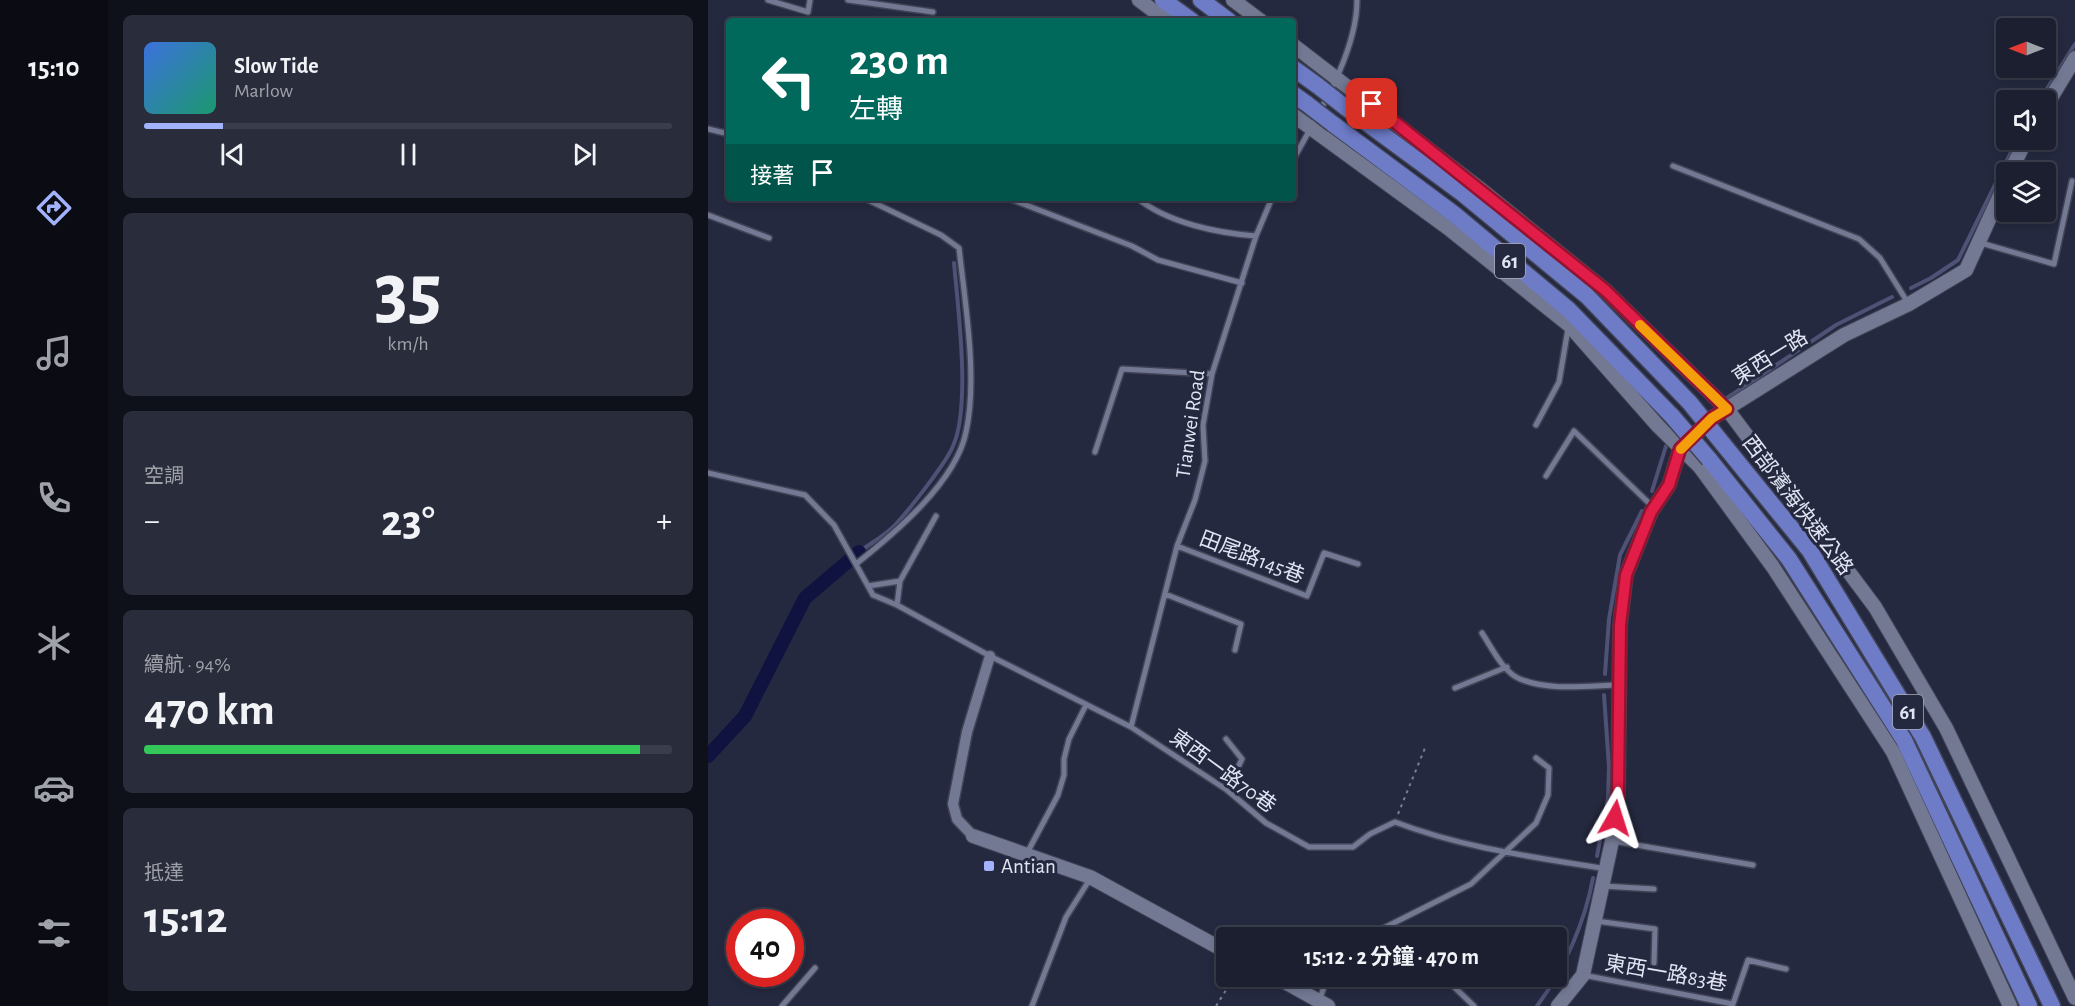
<!DOCTYPE html>
<html lang="zh-TW">
<meta charset="utf-8">
<style>
:root{--surface:#1c1f2f;--page:#292c3b;--text:#f1f3f6;--muted:#a0a2aa;--line:#3a3d4b;--accent:#a2b2fd}
body{margin:0;font-family:"Alegreya Sans","Noto Sans TC",sans-serif;background:var(--page);color:var(--text);height:100vh;display:flex;flex-direction:column;font-size:22px;white-space:nowrap}
*{box-sizing:border-box;margin:0}
p{font-size:20px;color:var(--muted)}
.icon{flex:none;width:33px;height:33px;fill:none;stroke:currentColor;stroke-width:2;stroke-linecap:round;stroke-linejoin:round}
.map{position:relative;flex:1;overflow:hidden}
.side{display:flex;flex-direction:column;gap:15px;padding:15px;background:#0f111a;width:600px}
.side>*{flex:none}
.banner{position:absolute;left:18px;top:18px;width:570px;height:183px;border-radius:6px;box-shadow:0 3px 9px #0003,0 0 0 2px var(--line);background:#00695c;color:#fff;overflow:hidden}
.needle{width:39px;rotate:270deg}
.controls{position:absolute;left:1288px;top:18px;display:grid;gap:12px}
.controls a{display:grid;place-items:center;width:60px;height:60px;border-radius:6px;background:var(--surface);box-shadow:0 3px 9px #0003,0 0 0 2px var(--line);font-size:30px}
.speed{position:absolute;left:18px;top:909px;display:flex;gap:12px;font-size:30px;font-weight:700;text-align:center}
.speed>*{display:grid;place-content:center;width:78px;height:78px;border-radius:50%;background:var(--surface);box-shadow:0 3px 9px #0003,0 0 0 2px var(--line);line-height:1}
.speed .limit{border:9px solid #d22;background:#fff;color:#111}
.pin{position:absolute;display:grid;place-items:center;width:51px;height:51px;color:#fff;margin:-26px;border-radius:12px;box-shadow:0 3px 9px #0006}
.me{position:absolute;width:66px;margin:-33px;rotate:6deg;stroke-linejoin:round;filter:drop-shadow(0 0 4px #0008)}
.turn{display:flex;align-items:center;gap:21px;height:126px;padding:0 24px;font-size:27px}
.turn .icon{width:78px;height:78px;stroke-width:2.5}
.turn b{display:block;font-size:42px;line-height:51px}
.then{display:flex;align-items:center;height:57px;padding:0 24px;background:#0003;gap:12px;font-size:22px}
.big{font-size:45px;font-weight:700;line-height:1.1}
.side .card{flex:1;display:flex;flex-direction:column;justify-content:center;gap:9px;min-width:0;padding:0 21px;border-radius:9px;background:var(--page)}
.side .dial{align-items:center;gap:0}
.dial b{font-size:78px;line-height:1}
.song{display:flex;align-items:center;gap:18px}
.cover{width:72px;height:72px;border-radius:9px;background:linear-gradient(135deg,hsl(220 70% 55%),hsl(160 70% 35%))}
.played{height:6px;border-radius:3px;background:linear-gradient(90deg,var(--accent) 15%,var(--line) 15%)}
.keys{display:flex;justify-content:space-around;direction:ltr}
.heat{display:flex;justify-content:space-between;align-items:center;font-size:33px;direction:ltr}
.charge{height:9px;border-radius:4px;background:linear-gradient(90deg,#34c759 94%,var(--line) 0)}
.trip{position:absolute;left:508px;top:927px;width:351px;height:60px;border-radius:6px;background:var(--surface);box-shadow:0 3px 9px #0003,0 0 0 2px var(--line);font-weight:700;line-height:60px;text-align:center}
main{display:flex;flex:1;min-height:0}
.dock{display:flex;flex-direction:column;width:108px;justify-content:space-around;align-items:center;background:#0b0c13;color:var(--muted)}
.dock .icon{width:42px;height:42px}
.dock .active{color:var(--accent)}
.dock b{font-size:27px;color:var(--text)}
.map>svg:first-child{display:block}
</style>
<main>
<nav class="dock">
<b>15:10</b>
<svg class="icon active" aria-label="directions" viewBox="0 0 24 24"><path d="M12 3l9 9-9 9-9-9zM9 14v-3h6M13 9l2 2-2 2"/></svg>
<svg class="icon" aria-label="music" viewBox="0 0 24 24"><path d="M9 18V5l10-2v13"/><circle cx="6" cy="18" r="3"/><circle cx="16" cy="16" r="3"/></svg>
<svg class="icon" aria-label="phone" viewBox="0 0 24 24"><path d="M5 4h4l2 5-3 2q2 4 5 5l2-3 5 2v4C11 20 4 13 5 4z"/></svg>
<svg class="icon" aria-label="climate" viewBox="0 0 24 24"><path d="M12 3v18M4 7l16 10M4 17L20 7"/></svg>
<svg class="icon" aria-label="car" viewBox="0 0 24 24"><path d="M5 17H2v-5l4-1 3-4h7l3 4 3 1v5h-3M9 17h6M6 11h13"/><circle cx="7" cy="17" r="2"/><circle cx="17" cy="17" r="2"/></svg>
<svg class="icon" aria-label="filters" viewBox="0 0 24 24"><path d="M4 7h16M4 17h16"/><circle cx="9" cy="7" r="2"/><circle cx="15" cy="17" r="2"/></svg>
</nav>
<section class="side">
<div class="card">
<div class="song"><i class="cover"></i><div><b>Slow Tide</b><p>Marlow</p></div></div>
<div class="played"></div>
<div class="keys"><svg class="icon" aria-label="previous" viewBox="0 0 24 24"><path d="M18 5L8 12l10 7zM5 5v14"/></svg><svg class="icon" aria-label="pause" viewBox="0 0 24 24"><path d="M8 5v14M16 5v14"/></svg><svg class="icon" aria-label="next" viewBox="0 0 24 24"><path d="M6 5l10 7-10 7zM19 5v14"/></svg></div>
</div>
<div class="card dial"><b>35</b><p>km/h</p></div>
<div class="card"><p>空調</p>
<div class="heat"><a>−</a><b class="big">23°</b><a>+</a></div>
</div>
<div class="card"><p>續航 · 94%</p><b class="big">470 km</b><div class="charge"></div></div>
<div class="card"><p>抵達</p><b class="big">15:12</b></div>
</section>
<div class="map">
<svg width="1367" height="1006" viewBox="0 0 1367 1006">
<rect width="100%" height="100%" fill="#25293f"/>
<g fill="none" stroke-linecap="round" stroke-linejoin="round">
<path stroke="#4f5175" stroke-width="4" d="M1332 100 1367 44
M1203 288 1223 278 1250 260 1309 140
M1019 398 1128 325 1184 297
M944 491 958 446
M151 552C163 543 178 535 188 524 200 511 239 462 245 446 263 407 250 308 246 263
M897 674 901 619 912 555 934 511
M889 856 900 798 901 767 896 695
M829 1006C856 970 877 922 885 878"/>
<path stroke="#10123f" stroke-width="14" d="M0 756 37 716 97 598 151 552"/>
<defs>
<path id="service" d="M60 0 100 12 102 0
M140 0 225 12
M0 129 21 134
M585 160C610 114 649 53 649 0
M965 166 1151 239 1172 258 1200 303
M300 198 424 246 450 260 534 283
M429 198C460 223 509 233 548 236
M0 215 61 238
M1273 243 1346 264 1364 181
M828 425 851 382 860 329
M387 452 414 369 504 374
M0 473 97 495 126 525 165 595 189 605 282 656 423 727 519 790 558 823 601 847H645L662 834 687 822C755 848 826 857 898 869
M838 476 866 431 945 507
M469 546 599 596 616 553 650 564
M148 564C187 533 248 482 258 432 270 378 257 303 251 248L233 235 156 198
M160 586 192 581 228 516
M457 594 533 624 527 650
M189 605 192 581
M774 633C784 648 795 672 812 679 841 691 879 686 909 685
M747 688 799 667
M423 727 469 546 487 500 497 461 495 425 504 374 548 236 564 198
M518 739 534 759 519 790
M905 841 1045 865
M318 855 350 795 356 775V759L361 739 378 705
M895 886 946 889
M888 921 947 929 946 963
M656 938 763 884 828 823 840 795 841 768 828 758
M875 975 1025 1004 1040 960 1078 969
M742 983 766 1006
M611 1001 620 976
M74 1006 107 968
M324 1006 358 917 382 879"/>
<path id="minor" d="M265 836 249 819 245 804 259 732 282 656"/>
<path id="tertiary" d="M431 0 459 21
M525 0 553 21
M585 45 771 188 897 290 1019 409 1167 607 1238 728 1367 998
M1338 106 1367 58
M585 115 740 228 861 325 950 426 992 467 1065 567 1185 752 1302 1006
M1302 172 1318 140
M265 836 382 877 519 952
M566 976 620 1006
M850 1006 875 975 904 841 910 794 912 625 918 575 943 512 961 485 972 449 1004 418 1136 335 1201 304 1258 270 1299 180"/>
<path id="trunk" d="M455 0 484 21
M493 0 521 21
M585 68 610 86
M585 94 599 104
M637 107 754 193 879 296 982 403
M625 124 746 214 861 310 964 416
M1015 444 1102 551 1215 737 1344 1006
M1001 459 1081 559 1196 740 1321 1006"/>
</defs>
<use href="#service" stroke="#414456" stroke-width="8"/>
<use href="#minor" stroke="#414456" stroke-width="13"/>
<use href="#tertiary" stroke="#414456" stroke-width="16"/>
<use href="#trunk" stroke="#414456" stroke-width="19"/>
<path stroke="#7b7f91" stroke-width="2" stroke-dasharray="3 4.5" stroke-linecap="butt" d="M690 814 717 748
M508 1006 527 976"/>
<use href="#service" stroke="#737993" stroke-width="5"/>
<use href="#minor" stroke="#737993" stroke-width="10"/>
<use href="#tertiary" stroke="#737993" stroke-width="14"/>
<use href="#trunk" stroke="#6e7cc8" stroke-width="16"/>
<defs>
<path id="trunk-bridge" d="M610 86 637 107
M599 104 625 124
M982 403 1015 444
M964 416 1001 459"/>
</defs>
<use href="#trunk-bridge" stroke="#414456" stroke-width="19" stroke-linecap="butt"/>
<use href="#trunk-bridge" stroke="#6e7cc8" stroke-width="16"/>
</g>
<g fill="none" stroke-linecap="round" stroke-linejoin="round">
<defs>
<path id="route" d="M664 104 897 290 1019 409 1004 418 972 449 961 485 943 512 918 575 912 625 910 794 907 818"/>
</defs>
<use href="#route" stroke="#92132f" stroke-width="15"/>
<use href="#route" stroke="#e11d48" stroke-width="10"/>
<path stroke="#f59e0b" stroke-width="10" d="M932 325 1019 409 1004 418 973 449"/>
</g>
<rect fill="#a2b2fd" stroke="#25293f" stroke-width="2" x="275" y="860" width="12" height="12" rx="3"/>
<g text-anchor="middle" stroke-width="6" stroke-linejoin="round" paint-order="stroke">
<g fill="#25293f" stroke="#a9adbd" stroke-width="1.5">
<rect x="787" y="244" width="30" height="34" rx="4.5"/>
<rect x="1185" y="695" width="30" height="34" rx="4.5"/>
</g>
<g font-size="20" font-weight="bold" fill="#e1e5f3">
<text x="802" y="268">61</text>
<text x="1200" y="719">61</text>
</g>
<g font-size="21" fill="#e1e5f3" stroke="#25293f">
<text transform="translate(1062 357) rotate(-32)" y="7">東西一路</text>
<text transform="translate(482 424) rotate(-82)" y="7">Tianwei Road</text>
<text transform="translate(1090 505) rotate(53)" y="7">西部濱海快速公路</text>
<text transform="translate(544 557) rotate(21)" y="7">田尾路145巷</text>
<text transform="translate(515 771) rotate(36)" y="7">東西一路70巷</text>
<text transform="translate(958 973) rotate(10)" y="7">東西一路83巷</text>
</g>
<g font-size="21" fill="#e1e5f3" stroke="#25293f" text-anchor="start">
<text x="293" y="873">Antian</text>
</g>
</g>
</svg>
<div class="controls">
<a><svg class="needle" viewBox="-14 -14 28 28"><path d="M0-13l5 13h-10z" fill="#e53935"/><path d="M0 13l5-13h-10z" fill="#a0a2aa"/></svg></a>
<a><svg class="icon" aria-label="sound" viewBox="0 0 24 24"><path d="M4 9h4l5-4v14l-5-4H4zM17 9q2 3 0 6"/></svg></a>
<a><svg class="icon" aria-label="layers" viewBox="0 0 24 24"><path d="M12 4l9 5-9 5-9-5zM3 14l9 5 9-5"/></svg></a>
</div>
<div class="speed"><div class="limit">40</div></div>
<div class="pin" style="left:664px;top:104px;background:#d93025"><svg class="icon" aria-label="arrive" viewBox="0 0 24 24"><path d="M6 21V4h12l-3 4 3 4H6"/></svg></div>
<svg class="me" style="left:907px;top:818px" viewBox="-20 -20 40 40"><path d="M0-17L14 15 0 8-14 15z" fill="#e11d48" stroke="#fff" stroke-width="4"/></svg>
<div class="trip">15:12 · 2 分鐘 · 470 m</div>
<div class="banner">
<div class="turn"><svg class="icon" aria-label="left" viewBox="0 0 24 24"><path d="M17 20v-9H6M10 6l-5 5 5 5"/></svg><div><b>230 m</b>左轉</div></div>
<div class="then">接著<svg class="icon" aria-label="arrive" viewBox="0 0 24 24"><path d="M6 21V4h12l-3 4 3 4H6"/></svg></div>
</div>
</div>
</main>
